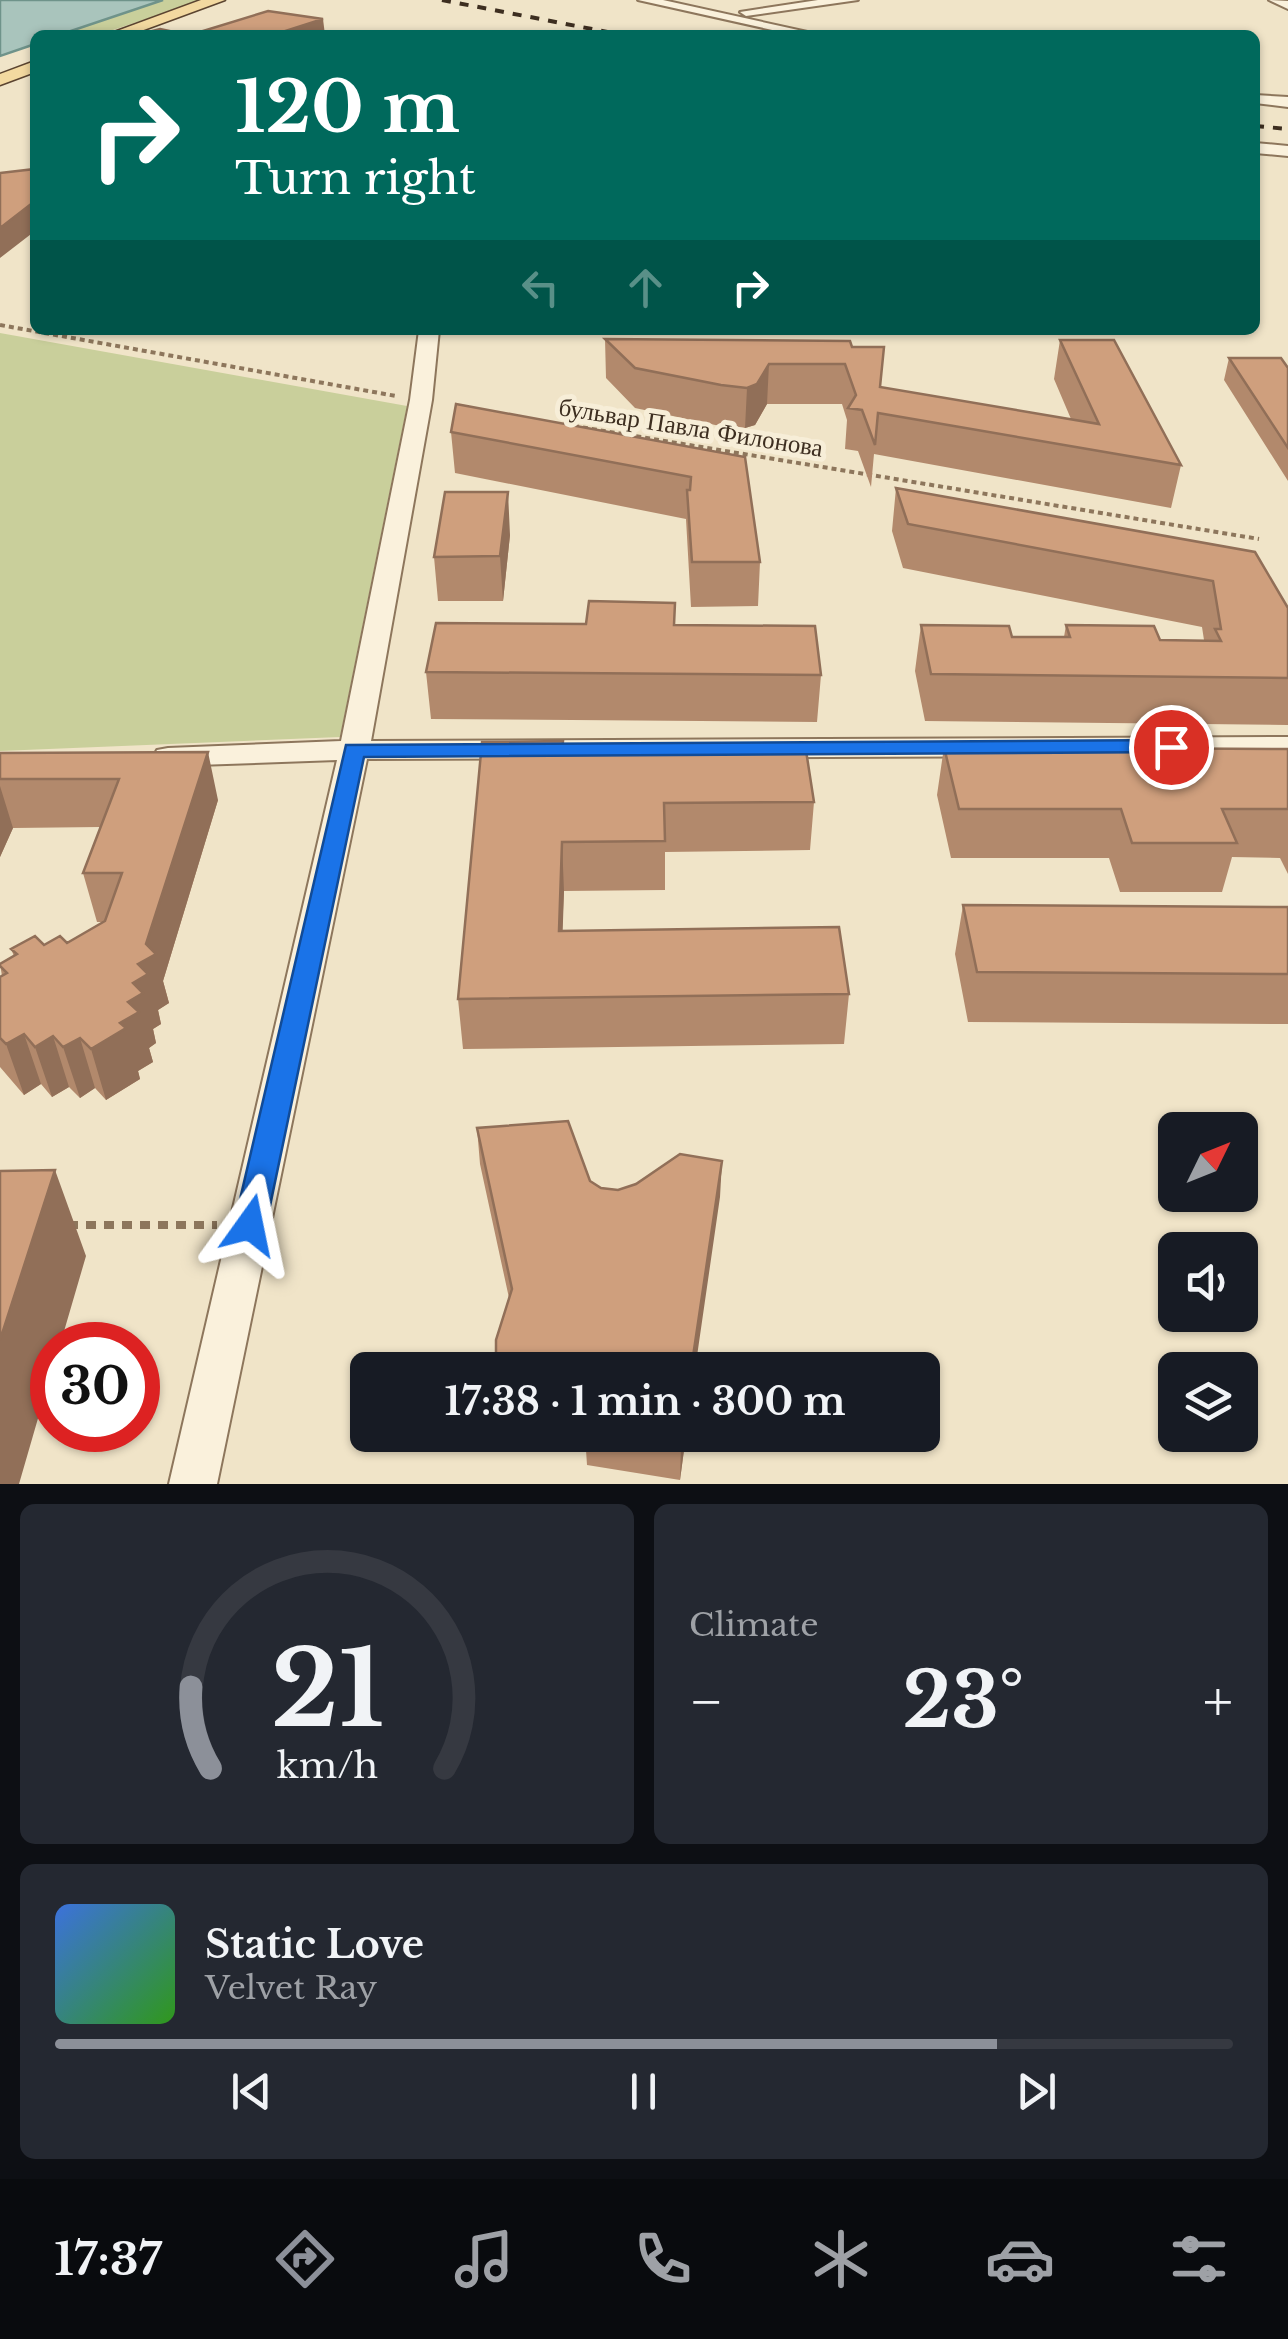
<!DOCTYPE html>
<meta charset="utf-8">
<style>
:root{--surface:#171b24;--page:#242831;--text:#f1f3f6;--muted:#9ea1a6;--line:#363941;--accent:#8c9099}
body{margin:0;font-family:"Libre Baskerville",serif;background:var(--page);color:var(--text);height:100vh;display:flex;flex-direction:column;font-size:38px;white-space:nowrap}
*{box-sizing:border-box;margin:0}
p{font-size:32px;color:var(--muted)}
.icon{flex:none;width:55px;height:55px;fill:none;stroke:currentColor;stroke-width:2;stroke-linecap:round;stroke-linejoin:round}
.map{position:relative;height:1484px;overflow:hidden}
.details{display:flex;flex-direction:column;gap:20px;padding:20px;background:#0d0f14;flex:1}
.details>*{flex:none}
.hud{position:absolute;left:30px;top:30px;width:1230px;height:305px;border-radius:15px;box-shadow:0 2px 8px #0004;background:#00695c;color:#fff;overflow:hidden}
.needle{width:65px;rotate:47deg}
.tools{position:absolute;left:1158px;top:1112px;display:grid;gap:20px}
.tools a{display:grid;place-items:center;width:100px;height:100px;border-radius:15px;background:var(--surface);box-shadow:0 2px 8px #0004;font-size:50px}
.speed{position:absolute;left:30px;top:1322px;display:flex;gap:20px;font-size:50px;font-weight:700;text-align:center}
.speed>*{display:grid;place-content:center;width:130px;height:130px;border-radius:50%;background:var(--surface);box-shadow:0 2px 8px #0004;line-height:1}
.speed .limit{border:15px solid #d22;background:#fff;color:#111}
.pin{position:absolute;display:grid;place-items:center;width:85px;height:85px;color:#fff;margin:-42px;border:5px solid #fff;border-radius:50%;box-shadow:0 2px 10px #0007}
.me{position:absolute;width:110px;margin:-55px;rotate:12deg;stroke-linejoin:round;filter:drop-shadow(0 0 8px #0008)}
.turn{display:flex;align-items:center;gap:35px;height:210px;padding:0 40px;font-size:45px}
.turn .icon{width:130px;height:130px;stroke-width:2.5}
.turn b{display:block;font-size:70px;line-height:85px}
.lanes{display:flex;align-items:center;height:95px;padding:0 40px;background:#0003;justify-content:center;gap:50px;direction:ltr}
.lanes .off{opacity:.35}
.big{font-size:75px;font-weight:800;line-height:1.1}
.details .card{flex:1;display:flex;flex-direction:column;justify-content:center;gap:15px;min-width:0;padding:0 35px;border-radius:15px;background:var(--page)}
.details .dial{align-items:center;gap:0}
.dial svg{height:260px;overflow:visible;fill:none;stroke:var(--line);stroke-width:7;stroke-linecap:round;text-anchor:middle}
.dial text{fill:var(--text);stroke:none}
.song{display:flex;align-items:center;gap:30px}
.cover{width:120px;height:120px;border-radius:15px;background:linear-gradient(135deg,hsl(220 70% 55%),hsl(110 70% 35%))}
.played{height:10px;border-radius:5px;background:linear-gradient(90deg,var(--accent) 80%,var(--line) 80%)}
.keys{display:flex;justify-content:space-around;direction:ltr}
.heat{display:flex;justify-content:space-between;align-items:center;font-size:55px;direction:ltr}
.details .tiles{flex:1;display:grid;gap:20px;grid-template-columns:1fr 1fr}
.card:last-child{grid-column:span 2}
.trip{position:absolute;left:350px;top:1352px;width:590px;height:100px;border-radius:15px;background:var(--surface);box-shadow:0 2px 8px #0004;font-weight:800;line-height:100px;text-align:center}
.tabs{display:flex;height:160px;justify-content:space-around;align-items:center;background:#090b0e;color:var(--muted)}
.tabs .icon{width:70px;height:70px}
.tabs .selected{color:var(--accent)}
.tabs b{font-size:45px;color:var(--text)}
.map>svg:first-child{display:block}
</style>
<div class="map">
<svg width="1288" height="1484" viewBox="0 0 1288 1484">
<rect width="100%" height="100%" fill="#f0e4c8"/>
<path fill="#c9cf9b" d="M163 0H203L98 35 71 31Z
M0 333 407 406 340 737 0 751Z"/>
<path fill="#a9c4bc" stroke="#6f938a" stroke-width="2.5" d="M0 0H163L59 35H35V44L0 56Z"/>
<g fill="none" stroke-linecap="round" stroke-linejoin="round">
<defs>
<path id="minor" d="M638 0H663L821 35H795Z
M818 0H858L746 16 740 12Z
M1269 0 1288 1V9Z
M1255 95 1288 97V107L1255 103Z
M1255 143 1288 146V156L1255 153Z
M419 330H439L432 400 371 741 1288 737V755L367 759 217 1484H169L337 760 168 766 157 764 153 757 157 750 168 748 341 741 410 400Z"/>
<path id="major" d="M201 0H225L130 35H106Z
M35 61V72L0 85V74Z"/>
</defs>
<use href="#minor" stroke="#8d765c" stroke-width="4"/>
<use href="#major" stroke="#5b4430" stroke-width="3"/>
<path stroke="#8d765c" stroke-width="4" stroke-dasharray="5 4" stroke-linecap="butt" d="M0 325 396 396
M574 426 1259 539"/>
<path stroke="#8d765c" stroke-width="8" stroke-dasharray="10 8" stroke-linecap="butt" d="M68 1225H217"/>
<use href="#minor" fill="#faf1dc" fill-rule="evenodd"/>
<use href="#major" fill="#f3d9a0" fill-rule="evenodd"/>
<path stroke="#3d2e20" stroke-width="4" stroke-dasharray="9 9" stroke-linecap="butt" d="M442 0 623 35
M1255 126 1288 129"/>
</g>
<path fill="#b2896c" d="M605 339 852 347 880 387 1071 419 1054 379 1060 340 1181 465 1171 508 874 454 871 487 858 451 845 449 847 420 842 404H767L755 425 745 428 720 426 635 408 606 378Z
M1229 358 1288 368V481L1224 380Z
M451 432 745 457 760 562 758 606 691 607 686 519 455 473Z
M896 488 1255 552 1288 608V725L925 721 915 671 921 625 1012 637H1064L1066 625 1160 640H1204L1202 627 903 568 892 531Z
M510 535 503 601H438L434 557Z
M675 603 674 625 821 675 817 722 431 719 426 672Z
M563 741V752L814 802 810 850 665 852V890L564 891 562 931 849 994 844 1044 463 1049 458 999Z
M944 747 1288 749V874L1280 858 1232 857 1222 892H1120L1109 858H951L937 795Z
M0 753 218 800 163 981 169 1003 158 1010 161 1024 153 1029 156 1043 149 1048 153 1062 138 1071 140 1079 106 1100 95 1088 80 1098 69 1087 52 1097 41 1084 24 1095 0 1067V977L2 976 0 964 14 956 11 949 67 943 104 922H97L83 873 100 827 13 828 0 857Z
M963 905 1288 907V1024L968 1022 955 954Z
M477 1128 590 1181 601 1188 720 1197 509 1298 480 1164Z
M585 1435H686L680 1480 587 1465Z"/>
<path fill="#916f58" d="M323 19 325 35H273Z
M35 201V231L0 258V228Z
M769 364 767 404 755 425 745 428 747 388Z
M508 492 510 535 503 601 500 556Z
M208 752 218 800 163 981 169 1003 158 1010 161 1024 153 1029 156 1043 149 1048 153 1062 138 1071 140 1079 106 1100 91 1049 120 1023 128 1002 138 964 146 944Z
M0 786 13 828 0 857Z
M562 842 564 891 561 981 559 931Z
M24 1034 41 1084 24 1095 6 1044Z
M53 1036 69 1087 52 1097 35 1047Z
M80 1038 95 1088 80 1098 63 1047Z
M722 1161 720 1197 695 1370H691Z
M55 1170 86 1256 60 1345H52V1370L19 1484H0V1340Z
M682 1435H686L680 1480 681 1445Z"/>
<path fill="#cf9f7d" stroke="#916f58" stroke-width="2.5" d="M268 11 323 19 273 35H190Z
M160 29 188 35H137Z
M35 169V201L0 228V173Z
M605 339 850 341 852 347H884L880 387 1099 424 1060 340H1114L1181 465 878 413 875 445 862 410 848 408 856 395 845 364H769L757 384 747 388 721 385 635 368Z
M1229 358H1281L1288 368V448Z
M456 404 745 457 760 562H692L687 490H690L691 477 451 432Z
M896 488 1255 552 1288 608V678L931 674 921 625 1009 626 1012 637H1070L1066 625 1154 626 1160 640 1221 641 1215 629H1221L1213 581 908 524Z
M445 492H508L500 556 434 557Z
M589 601 675 603 674 625 815 626 821 675 426 672 436 623 586 624Z
M563 741 562 752 720 750 719 745 805 744 814 802 664 803 665 841 562 842 559 931 839 927 849 994 458 999 482 742Z
M944 747 1288 749V809H1222L1237 843H1132L1121 809H959Z
M208 752 146 944 156 954 138 964 148 974 133 983 143 993 128 1002 139 1012 120 1023 126 1028 91 1049 80 1038 63 1047 53 1036 35 1047 24 1034 6 1044 0 1038V977L7 973 0 966V964L17 954 11 949 35 936 44 945 60 936 67 943 105 921 122 873H83L119 779H0V753Z
M963 905 1288 907V974L977 972Z
M568 1121 590 1181 601 1188 618 1190 636 1184 680 1154 722 1161 691 1370H496V1340L512 1289 477 1128Z
M55 1170 0 1340V1171Z
M617 1435H682L681 1445Z"/>
<path fill="#1a73e8" stroke="#114b97" stroke-width="2.5" d="M1171 740 1183 747 1179 752 364 757 266 1225 261 1235 250 1239 239 1235 234 1225 346 745Z"/>
<g text-anchor="middle" stroke-width="10" stroke-linejoin="round" paint-order="stroke">
<g font-size="25" fill="#3d2e20" stroke="#f7eed8">
<text transform="translate(691 427) rotate(9)" y="9">бульвар Павла Филонова</text>
</g>
</g>
</svg>
<div class="tools">
<a><svg class="needle" viewBox="-14 -14 28 28"><path d="M0-13l5 13h-10z" fill="#e53935"/><path d="M0 13l5-13h-10z" fill="#9ea1a6"/></svg></a>
<a><svg class="icon" aria-label="sound" viewBox="0 0 24 24"><path d="M4 9h4l5-4v14l-5-4H4zM17 9q2 3 0 6"/></svg></a>
<a><svg class="icon" aria-label="layers" viewBox="0 0 24 24"><path d="M12 4l9 5-9 5-9-5zM3 14l9 5 9-5"/></svg></a>
</div>
<div class="speed"><div class="limit">30</div></div>
<div class="pin" style="left:1171px;top:747px;background:#d93025"><svg class="icon" aria-label="arrive" viewBox="0 0 24 24"><path d="M6 21V4h12l-3 4 3 4H6"/></svg></div>
<svg class="me" style="left:250px;top:1225px" viewBox="-20 -20 40 40"><path d="M0-17L14 15 0 8-14 15z" fill="#1a73e8" stroke="#fff" stroke-width="4"/></svg>
<div class="trip">17:38 · 1 min · 300 m</div>
<div class="hud">
<div class="turn"><svg class="icon" aria-label="right" viewBox="0 0 24 24"><path d="M7 20v-9h11M14 6l5 5-5 5"/></svg><div><b>120 m</b>Turn right</div></div>
<div class="lanes"><svg class="icon off" aria-label="left" viewBox="0 0 24 24"><path d="M17 20v-9H6M10 6l-5 5 5 5"/></svg><svg class="icon off" aria-label="ahead" viewBox="0 0 24 24"><path d="M12 20V5M6 11l6-6 6 6"/></svg><svg class="icon" aria-label="right" viewBox="0 0 24 24"><path d="M7 20v-9h11M14 6l5 5-5 5"/></svg></div>
</div>
</div>
<section class="details">
<div class="tiles">
<div class="card dial"><svg viewBox="0 0 100 80">
<path d="M14 69A42 42 0 1 1 86 69"/>
<path d="M14 69A42 42 0 0 1 8 44" stroke="#8c9099"/>
<text x="50" y="56" font-size="32" font-weight="700">21</text>
<text x="50" y="72" font-size="11">km/h</text>
</svg></div>
<div class="card"><p>Climate</p>
<div class="heat"><a>−</a><b class="big">23°</b><a>+</a></div>
</div>
<div class="card">
<div class="song"><i class="cover"></i><div><b>Static Love</b><p>Velvet Ray</p></div></div>
<div class="played"></div>
<div class="keys"><svg class="icon" aria-label="previous" viewBox="0 0 24 24"><path d="M18 5L8 12l10 7zM5 5v14"/></svg><svg class="icon" aria-label="pause" viewBox="0 0 24 24"><path d="M8 5v14M16 5v14"/></svg><svg class="icon" aria-label="next" viewBox="0 0 24 24"><path d="M6 5l10 7-10 7zM19 5v14"/></svg></div>
</div>
</div>
</section>
<nav class="tabs">
<b>17:37</b>
<svg class="icon selected" aria-label="directions" viewBox="0 0 24 24"><path d="M12 3l9 9-9 9-9-9zM9 14v-3h6M13 9l2 2-2 2"/></svg>
<svg class="icon" aria-label="music" viewBox="0 0 24 24"><path d="M9 18V5l10-2v13"/><circle cx="6" cy="18" r="3"/><circle cx="16" cy="16" r="3"/></svg>
<svg class="icon" aria-label="phone" viewBox="0 0 24 24"><path d="M5 4h4l2 5-3 2q2 4 5 5l2-3 5 2v4C11 20 4 13 5 4z"/></svg>
<svg class="icon" aria-label="climate" viewBox="0 0 24 24"><path d="M12 3v18M4 7l16 10M4 17L20 7"/></svg>
<svg class="icon" aria-label="car" viewBox="0 0 24 24"><path d="M5 17H2v-5l4-1 3-4h7l3 4 3 1v5h-3M9 17h6M6 11h13"/><circle cx="7" cy="17" r="2"/><circle cx="17" cy="17" r="2"/></svg>
<svg class="icon" aria-label="filters" viewBox="0 0 24 24"><path d="M4 7h16M4 17h16"/><circle cx="9" cy="7" r="2"/><circle cx="15" cy="17" r="2"/></svg>
</nav>
